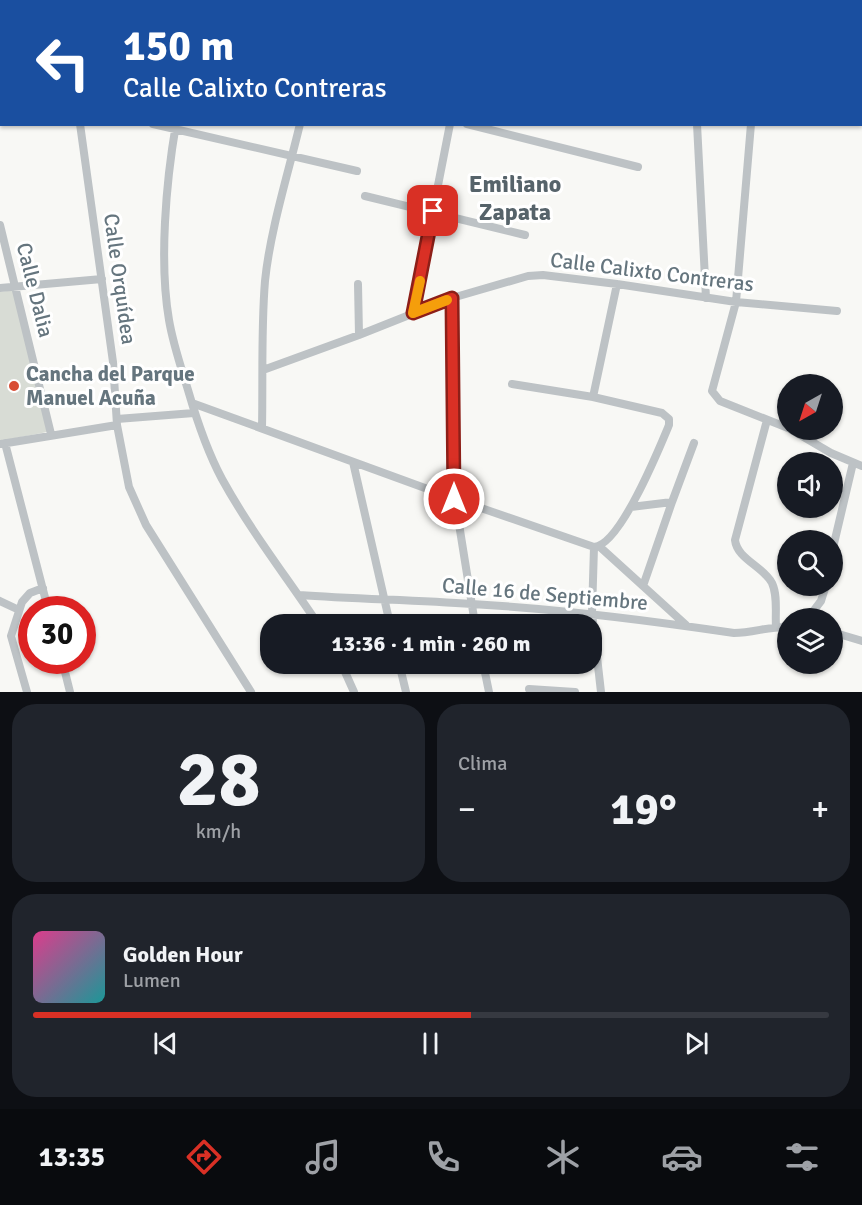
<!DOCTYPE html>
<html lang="es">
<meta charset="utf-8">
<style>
:root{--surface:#171b24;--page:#20242c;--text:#f1f3f6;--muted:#9ea1a6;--line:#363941;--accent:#d93025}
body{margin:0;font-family:Signika,sans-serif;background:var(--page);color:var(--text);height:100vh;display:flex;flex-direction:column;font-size:22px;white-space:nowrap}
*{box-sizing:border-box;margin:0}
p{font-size:20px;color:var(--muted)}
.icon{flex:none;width:33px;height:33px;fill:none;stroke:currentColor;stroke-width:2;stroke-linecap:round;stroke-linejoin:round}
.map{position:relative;height:692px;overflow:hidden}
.panel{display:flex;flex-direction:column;gap:12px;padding:12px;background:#0d0f14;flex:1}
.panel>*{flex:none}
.banner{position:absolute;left:0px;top:0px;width:862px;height:126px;box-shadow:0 2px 4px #0004;background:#1a4fa0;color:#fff;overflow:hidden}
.needle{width:39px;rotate:219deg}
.fabs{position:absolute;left:777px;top:374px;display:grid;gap:12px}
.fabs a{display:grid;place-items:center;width:66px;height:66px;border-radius:50%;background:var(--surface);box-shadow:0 2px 4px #0004;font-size:30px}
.speed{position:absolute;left:18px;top:596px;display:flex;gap:12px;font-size:30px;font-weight:700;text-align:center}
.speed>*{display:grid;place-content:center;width:78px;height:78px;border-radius:50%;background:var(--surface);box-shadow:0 2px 4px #0004;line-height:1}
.speed .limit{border:9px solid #d22;background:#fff;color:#111}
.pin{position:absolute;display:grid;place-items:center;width:51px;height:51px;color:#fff;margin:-26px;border-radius:12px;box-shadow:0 3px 9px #0006}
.me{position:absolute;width:66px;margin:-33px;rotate:0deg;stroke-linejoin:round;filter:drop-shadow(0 0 4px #0008)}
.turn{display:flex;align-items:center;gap:21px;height:126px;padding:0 24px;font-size:27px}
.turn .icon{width:78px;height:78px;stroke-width:2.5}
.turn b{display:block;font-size:42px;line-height:51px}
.big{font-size:45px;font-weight:800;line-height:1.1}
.panel .widget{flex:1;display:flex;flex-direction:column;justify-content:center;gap:9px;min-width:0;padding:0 21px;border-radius:24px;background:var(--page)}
.panel .dial{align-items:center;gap:0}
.dial b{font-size:78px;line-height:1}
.song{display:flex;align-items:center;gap:18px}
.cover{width:72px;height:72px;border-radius:9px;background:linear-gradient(135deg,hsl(330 70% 55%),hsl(180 70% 35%))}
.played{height:6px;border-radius:3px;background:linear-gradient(90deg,var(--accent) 55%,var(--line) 55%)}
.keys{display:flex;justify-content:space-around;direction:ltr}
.heat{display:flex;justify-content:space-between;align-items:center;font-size:33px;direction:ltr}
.panel .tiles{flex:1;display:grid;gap:12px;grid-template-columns:1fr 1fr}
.widget:last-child{grid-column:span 2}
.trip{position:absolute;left:260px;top:614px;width:342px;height:60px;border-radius:24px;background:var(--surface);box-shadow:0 2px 4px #0004;font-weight:800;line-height:60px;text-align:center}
.dock{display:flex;height:96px;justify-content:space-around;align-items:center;background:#090b0e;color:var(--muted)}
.dock .icon{width:42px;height:42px}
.dock .selected{color:var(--accent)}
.dock b{font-size:27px;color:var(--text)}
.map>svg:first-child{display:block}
</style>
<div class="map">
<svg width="862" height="692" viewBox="0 0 862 692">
<rect width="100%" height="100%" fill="#f8f8f5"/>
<path fill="#d8dcd5" d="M14 290 47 432 0 441V292Z"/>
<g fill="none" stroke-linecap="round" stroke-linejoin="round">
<path stroke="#bdc2c5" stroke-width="8" d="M63 0 64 2
M93 0V2
M336 0 342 2
M676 0V2
M769 1 770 2
M212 2 213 0
M474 2V0
M0 13 2 14
M861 21H862
M861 116 862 117
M80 124 113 362 117 425 129 487 146 525 251 692
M153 124 357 171
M176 124C166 182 159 262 169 320 173 344 181 367 188 390 197 421 207 451 222 479 250 530 286 576 318 624
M467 124 638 167
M697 124 706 298
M751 124 736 302 712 391 720 401 788 428
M365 196 525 235
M0 225 51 434
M358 284 359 335
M0 288 102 279
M452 298 455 499 475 624
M413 313 450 124
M263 370 359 335 452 298 528 276 543 275 617 284 736 302 837 311
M512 384 593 397 662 413 669 419V425C659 449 620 545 594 547
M593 397 617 284
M192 403 455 499 594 547
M117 419 194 413
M767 420 735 540C737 559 763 566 772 583 778 596 775 613 776 627
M262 428C263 379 261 330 265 281 270 231 288 174 300 124
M790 429 831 453 862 466
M5 443 48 609
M1 444 117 425
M353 462 390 624
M631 507 672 502 694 443
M594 547 592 613 601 692
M600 547 686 625
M832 552 853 463
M643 586 672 502
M299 595C356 599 414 600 472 604 560 609 647 620 734 633 753 633 770 626 788 627
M0 601 19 610
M808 618 821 601 826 585
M832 632 862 641
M62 660 70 692
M341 663 354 692
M399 663 406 692
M483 663 489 692
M529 689 575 692
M27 692 11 636 22 602 30 593 43 588"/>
</g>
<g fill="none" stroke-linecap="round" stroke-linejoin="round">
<defs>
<path id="route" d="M433 211 413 313 452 298 454 499"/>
</defs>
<use href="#route" stroke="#8d1f18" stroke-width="15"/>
<use href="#route" stroke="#d93025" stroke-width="10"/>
<path stroke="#f59e0b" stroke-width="10" d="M420 281 413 313 447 300"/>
</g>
<circle fill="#d84d35" stroke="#fff" stroke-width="2" cx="14" cy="386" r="6"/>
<g text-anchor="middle" stroke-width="6" stroke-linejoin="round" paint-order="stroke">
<g font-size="21" fill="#65757e" stroke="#fff">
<text transform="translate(652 272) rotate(7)" y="7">Calle Calixto Contreras</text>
<text transform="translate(120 279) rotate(82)" y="7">Calle Orquídea</text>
<text transform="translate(35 290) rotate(76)" y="7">Calle Dalia</text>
<text transform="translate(545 594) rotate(5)" y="7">Calle 16 de Septiembre</text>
</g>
<g font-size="21" font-weight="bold" fill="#65757e" stroke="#fff" text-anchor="start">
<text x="26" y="381">Cancha del Parque<tspan x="26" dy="24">Manuel Acuña</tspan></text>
</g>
<g font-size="24" font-weight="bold" fill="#56636a" stroke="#fff">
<text x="515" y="192">Emiliano<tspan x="515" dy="28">Zapata</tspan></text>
</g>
</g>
</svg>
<div class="fabs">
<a><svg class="needle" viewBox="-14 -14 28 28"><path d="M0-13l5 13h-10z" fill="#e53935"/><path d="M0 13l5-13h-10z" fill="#9ea1a6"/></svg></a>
<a><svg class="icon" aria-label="sound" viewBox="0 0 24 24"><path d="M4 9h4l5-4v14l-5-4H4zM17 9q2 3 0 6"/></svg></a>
<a><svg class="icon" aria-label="search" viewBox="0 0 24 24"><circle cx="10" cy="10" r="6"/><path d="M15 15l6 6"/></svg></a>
<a><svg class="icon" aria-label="layers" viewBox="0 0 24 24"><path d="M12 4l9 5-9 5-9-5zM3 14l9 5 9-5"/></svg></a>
</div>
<div class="speed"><div class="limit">30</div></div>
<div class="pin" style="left:433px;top:211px;background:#d93025"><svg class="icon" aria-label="arrive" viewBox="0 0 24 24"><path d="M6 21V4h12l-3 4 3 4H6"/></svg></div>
<svg class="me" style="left:454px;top:499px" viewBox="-20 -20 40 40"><circle r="17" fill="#d93025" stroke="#fff" stroke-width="3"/><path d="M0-11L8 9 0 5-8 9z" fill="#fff"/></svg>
<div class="trip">13:36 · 1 min · 260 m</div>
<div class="banner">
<div class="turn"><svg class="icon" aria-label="left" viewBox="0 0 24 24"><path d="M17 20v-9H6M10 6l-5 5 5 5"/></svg><div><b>150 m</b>Calle Calixto Contreras</div></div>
</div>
</div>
<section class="panel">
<div class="tiles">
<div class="widget dial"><b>28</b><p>km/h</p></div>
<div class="widget"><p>Clima</p>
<div class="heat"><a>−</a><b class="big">19°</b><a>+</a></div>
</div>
<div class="widget">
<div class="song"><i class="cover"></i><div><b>Golden Hour</b><p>Lumen</p></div></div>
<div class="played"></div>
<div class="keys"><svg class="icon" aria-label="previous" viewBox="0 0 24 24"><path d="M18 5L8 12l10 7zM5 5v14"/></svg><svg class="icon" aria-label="pause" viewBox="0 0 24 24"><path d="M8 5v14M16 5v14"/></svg><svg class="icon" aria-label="next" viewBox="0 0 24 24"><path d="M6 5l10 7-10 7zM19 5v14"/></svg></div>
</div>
</div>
</section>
<nav class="dock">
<b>13:35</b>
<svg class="icon selected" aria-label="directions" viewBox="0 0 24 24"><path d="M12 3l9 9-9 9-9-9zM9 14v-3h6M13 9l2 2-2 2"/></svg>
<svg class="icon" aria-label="music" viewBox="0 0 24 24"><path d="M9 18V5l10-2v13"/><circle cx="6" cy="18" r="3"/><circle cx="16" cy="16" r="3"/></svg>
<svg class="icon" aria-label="phone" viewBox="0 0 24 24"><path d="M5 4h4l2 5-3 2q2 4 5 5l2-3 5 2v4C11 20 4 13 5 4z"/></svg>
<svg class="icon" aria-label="climate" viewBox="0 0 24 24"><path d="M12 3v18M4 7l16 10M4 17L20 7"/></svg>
<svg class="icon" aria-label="car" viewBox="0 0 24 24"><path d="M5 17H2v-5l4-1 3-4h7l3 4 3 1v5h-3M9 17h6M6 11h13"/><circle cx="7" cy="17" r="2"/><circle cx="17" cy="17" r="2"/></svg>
<svg class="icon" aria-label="filters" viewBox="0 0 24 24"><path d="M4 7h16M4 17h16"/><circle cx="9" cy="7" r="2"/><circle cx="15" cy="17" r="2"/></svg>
</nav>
